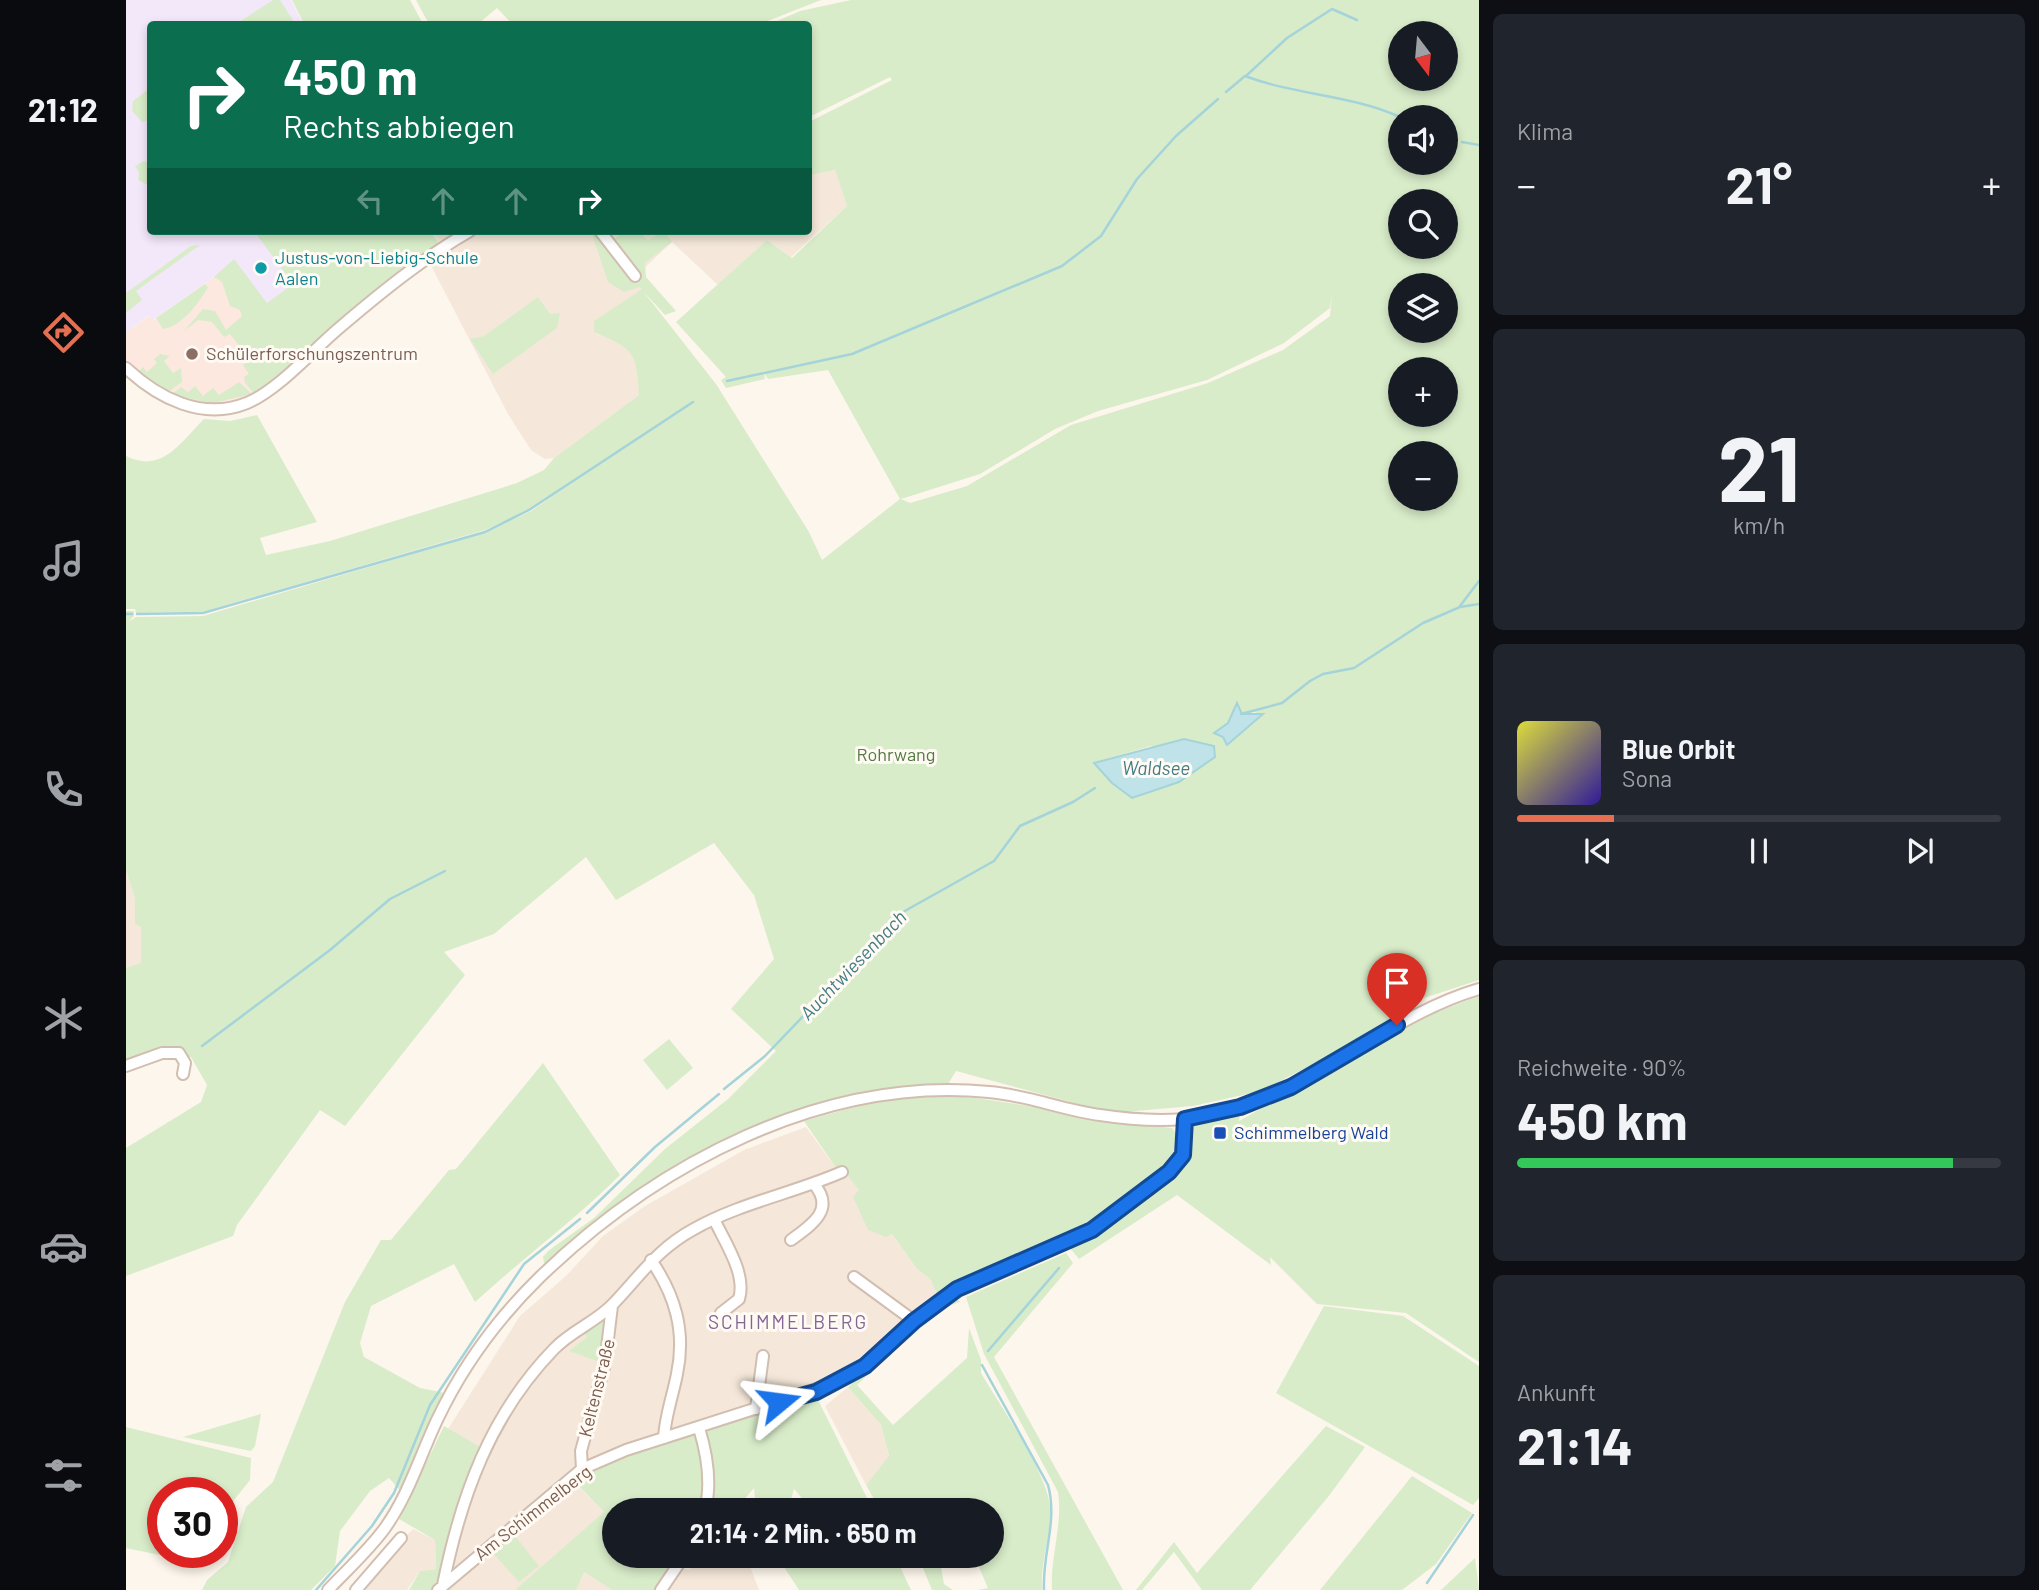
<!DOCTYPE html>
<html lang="de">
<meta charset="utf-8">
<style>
:root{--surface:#171b24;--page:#20242c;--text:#f1f3f6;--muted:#9ea1a6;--line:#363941;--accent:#e76f51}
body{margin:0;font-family:Barlow,sans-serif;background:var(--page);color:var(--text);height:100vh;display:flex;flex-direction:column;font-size:26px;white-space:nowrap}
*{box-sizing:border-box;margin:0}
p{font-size:23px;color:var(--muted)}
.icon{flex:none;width:38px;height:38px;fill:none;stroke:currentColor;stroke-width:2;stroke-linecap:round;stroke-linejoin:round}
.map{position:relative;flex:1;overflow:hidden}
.details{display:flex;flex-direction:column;gap:14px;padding:14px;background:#0d0f14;width:560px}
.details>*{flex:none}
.hud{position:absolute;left:21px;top:21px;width:665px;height:214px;border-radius:7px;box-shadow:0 4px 10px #0003;background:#0b6e4f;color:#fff;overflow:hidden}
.needle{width:46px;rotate:164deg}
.buttons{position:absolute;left:1262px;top:21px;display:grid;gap:14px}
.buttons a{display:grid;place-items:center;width:70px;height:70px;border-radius:50%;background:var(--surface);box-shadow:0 4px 10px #0003;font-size:35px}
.speed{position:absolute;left:21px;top:1477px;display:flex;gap:14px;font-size:35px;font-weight:700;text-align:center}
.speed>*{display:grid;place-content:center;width:91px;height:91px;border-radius:50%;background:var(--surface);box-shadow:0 4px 10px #0003;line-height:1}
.speed .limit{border:10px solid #d22;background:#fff;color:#111}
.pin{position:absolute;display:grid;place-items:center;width:60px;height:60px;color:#fff;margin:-72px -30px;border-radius:50% 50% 50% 0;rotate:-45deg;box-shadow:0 0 7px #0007}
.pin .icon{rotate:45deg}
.me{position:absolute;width:77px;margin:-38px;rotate:74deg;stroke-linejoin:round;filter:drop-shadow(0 0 5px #0008)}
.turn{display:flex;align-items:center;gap:24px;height:147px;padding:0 21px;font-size:32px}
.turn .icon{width:91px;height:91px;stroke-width:2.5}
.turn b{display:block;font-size:49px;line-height:60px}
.lanes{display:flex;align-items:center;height:66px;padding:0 21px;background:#0003;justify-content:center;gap:35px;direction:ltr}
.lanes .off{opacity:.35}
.big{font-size:52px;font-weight:700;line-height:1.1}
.details .card{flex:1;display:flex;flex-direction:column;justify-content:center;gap:10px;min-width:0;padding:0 24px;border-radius:10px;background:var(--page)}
.details .dial{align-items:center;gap:0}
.dial b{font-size:91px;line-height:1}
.song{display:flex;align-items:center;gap:21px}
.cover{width:84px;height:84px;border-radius:10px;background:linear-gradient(135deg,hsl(60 70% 55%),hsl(250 70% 35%))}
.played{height:7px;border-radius:4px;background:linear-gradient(90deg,var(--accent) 20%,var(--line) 20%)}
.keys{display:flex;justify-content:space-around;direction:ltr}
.heat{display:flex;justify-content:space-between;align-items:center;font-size:38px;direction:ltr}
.charge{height:10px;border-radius:5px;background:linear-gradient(90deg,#34c759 90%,var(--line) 0)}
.trip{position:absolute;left:476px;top:1498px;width:402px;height:70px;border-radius:35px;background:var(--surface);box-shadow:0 4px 10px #0003;font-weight:700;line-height:70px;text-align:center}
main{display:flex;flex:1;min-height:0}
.tabs{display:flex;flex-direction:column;width:126px;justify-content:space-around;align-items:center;background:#090b0e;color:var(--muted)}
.tabs .icon{width:49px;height:49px}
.tabs .selected{color:var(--accent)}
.tabs b{font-size:32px;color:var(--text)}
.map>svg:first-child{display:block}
</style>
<main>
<nav class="tabs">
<b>21:12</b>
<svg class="icon selected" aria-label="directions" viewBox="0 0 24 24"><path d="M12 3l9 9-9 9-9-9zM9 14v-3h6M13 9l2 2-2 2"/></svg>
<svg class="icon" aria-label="music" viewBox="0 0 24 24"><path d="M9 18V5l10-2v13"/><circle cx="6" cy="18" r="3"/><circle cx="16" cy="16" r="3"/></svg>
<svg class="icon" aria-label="phone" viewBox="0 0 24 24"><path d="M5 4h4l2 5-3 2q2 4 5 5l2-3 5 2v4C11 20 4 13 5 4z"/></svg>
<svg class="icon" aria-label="climate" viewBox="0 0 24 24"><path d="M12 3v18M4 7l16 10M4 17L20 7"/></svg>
<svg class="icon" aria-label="car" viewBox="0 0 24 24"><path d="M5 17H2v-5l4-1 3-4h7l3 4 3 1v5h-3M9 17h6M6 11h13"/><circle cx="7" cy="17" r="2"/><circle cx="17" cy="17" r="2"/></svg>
<svg class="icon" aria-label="filters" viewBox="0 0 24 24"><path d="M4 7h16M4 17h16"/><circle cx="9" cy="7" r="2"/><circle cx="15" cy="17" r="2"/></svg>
</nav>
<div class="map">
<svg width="1353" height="1590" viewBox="0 0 1353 1590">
<rect width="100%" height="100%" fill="#fdf6ec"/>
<path fill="#f5e8da" d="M709 170 721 206 665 257 641 240 592 285 546 242 512 274 516 290 468 322V332L501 346 512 367 513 395 428 458 419 459 405 450 382 414 300 256 316 245 305 231H682L683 174Z
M0 870 9 899V924L15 927V964L0 968Z
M680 1127 712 1171H718L726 1179 791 1269 804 1279 812 1296 738 1365 690 1391 444 1478 478 1512 432 1555 486 1590H310L355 1448 322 1429 394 1316 440 1276 477 1236 519 1206 618 1150Z
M722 1387 755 1425 763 1457 740 1485 699 1406Z
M287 1529 309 1540 310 1569 294 1571 281 1590H229Z
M574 1556H620L633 1590H537L551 1567 563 1570Z"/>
<path fill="#fde8e0" d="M105 265 158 337 119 383 128 394 119 404 69 407 0 368V333L24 315 28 320Z"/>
<path fill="#f3e8fa" d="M0 0H165L177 24H24V231H207L182 351 105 265 27 320 23 315 0 333Z"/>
<path fill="#d8ecc9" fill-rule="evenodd" d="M147 0H154L168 22 110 24Z
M166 0H284L297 24H178Z
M290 0H695L634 24H386L371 8 352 24H303Z
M725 0H1353V980L1298 998 1201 1057 1135 1091 1067 1106 986 1113 830 1071 822 1084C801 1086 780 1086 759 1089 676 1100 559 1156 492 1205 468 1223 446 1245 423 1264L418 1263 417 1257 422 1251 468 1218 539 1149 602 1099 650 1051 605 1009 648 959 628 895 588 843 490 900 460 857 368 934 318 952 339 975 219 1126 194 1110 111 1225 107 1236 0 1276V1148L75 1102 81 1085 65 1057 49 1056 0 1072V968L15 963V927L9 924V899L0 870V611H8V616L2 622 10 617 77 616 361 532 405 511 468 468 403 510 359 530 76 612 10 613 9 609H0V456C36 474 54 443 78 419L104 421 131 415 191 522 134 538 140 555 204 541 391 483 418 470 428 458 513 395C511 351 507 349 468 332V321L516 289 513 287 498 292 482 282 465 231H476L486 240 501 231H512L522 240 538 231 546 242 519 263 520 277 550 311 539 315 517 291 590 384 683 532 696 560 774 499 702 370 642 379 638 373 639 379 600 388 595 380 600 377 550 322 641 240 666 258 721 206 709 170 683 175V122L766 80 764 77 683 117 682 24H644L674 11ZM1274 33H1320V79H1274ZM1274 117H1320V163H1274ZM1274 201H1320V247H1274ZM1274 285H1320V331H1274ZM1206 293 1204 316 1157 350 1082 383 945 425 841 486 784 503 775 499 854 474 929 429 972 411 1081 380 1158 343 1204 308ZM1274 369H1320V415H1274ZM1274 453H1320V499H1274ZM1112 704 1115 714 1130 712 1101 744 1097 737ZM1025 746 1053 782 1006 798 980 759Z
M24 88V97L21 100 24 105V120L16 122 6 111 7 101Z
M18 161 24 163V186L12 180 13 173 9 166Z
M128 231H304L315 245 155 376 128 394 119 383 118 377 123 374 117 365 124 360 104 334 98 337 86 322 72 320 58 331 77 309 89 311 100 330 116 316 114 310 104 306 96 282 88 277 108 259 141 303 167 284Z
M74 245 10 291 16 300 0 313V293L65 246Z
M79 284 82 287C74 302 55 327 37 329L30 318Z
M412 297 424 314 434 313 431 328 367 374 344 339 358 336Z
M34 354 44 356 38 361 47 373 55 368 56 382 41 393 12 372 17 367 21 372 31 363 28 359Z
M113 382 126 394 87 403 45 395 55 387 62 392 69 386 77 396 87 388 93 395Z
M1353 996V1362L1280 1313 1191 1304 1144 1257 1145 1265 1051 1195 953 1259 944 1248C974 1232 1034 1195 1054 1168 1063 1155 1061 1136 1062 1120L1114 1110 1113 1121 1303 1015Z
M543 1039 567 1068 541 1090 517 1060Z
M417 1063 494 1175C448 1221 397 1258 349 1302L328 1264 245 1306 234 1343 238 1357 294 1388 324 1394 279 1496 263 1478 244 1491 214 1531 209 1566 185 1590H76L81 1580 102 1562 120 1507 147 1482 219 1302 255 1240H265L323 1170 330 1169Z
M805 1094C886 1099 965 1120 1046 1128L1053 1137V1152L1046 1162 962 1227 825 1284 812 1296 804 1279 791 1269 766 1234 760 1237 742 1230 727 1197 733 1190 718 1171H712L678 1121 750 1101Z
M940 1253 947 1263 868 1357 997 1590H926C924 1557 937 1525 932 1492L858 1354 840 1297Z
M830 1297 834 1302C795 1313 761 1358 731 1385L767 1425 841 1358 843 1328 855 1360V1373C873 1404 924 1476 924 1509 925 1537 914 1563 916 1590H852L862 1588 848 1556H866V1510H754L740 1485 763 1456 755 1425 722 1387 800 1318Z
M486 1306 479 1364 443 1351 461 1337 454 1328Z
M1198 1306 1277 1316 1353 1366V1498L1347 1505 1150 1393Z
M689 1394 747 1510H686L668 1489 662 1510H630L628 1488 609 1510H580L574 1428Z
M135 1414 129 1446 125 1451 57 1437Z
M318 1426 356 1448 315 1585 310 1590H283L294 1571 310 1569 309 1540 273 1519Z
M1200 1426 1239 1447 1202 1497 1124 1590H1076L1048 1552 1016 1590H1010L1048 1542 1071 1573Z
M0 1427 125 1458 124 1480 96 1515V1493H37V1552H65L58 1560 0 1548Z
M572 1429 578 1448 577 1510H488V1556H556L533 1590H486L458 1572 450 1590H389L478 1512 446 1479 457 1471Z
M1286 1476 1346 1513 1310 1564 1276 1590H1194Z
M386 1532 413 1566 393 1582 364 1550Z
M651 1556H695L699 1562 724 1556H769L785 1590H673Z
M792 1556H813L818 1584 827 1590H806Z
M1349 1558 1353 1590H1315Z"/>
<path fill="#bfe3e8" stroke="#a5d3da" stroke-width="2" d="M1111 703 1116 714H1137L1101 745 1097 737 1088 733 1102 723Z
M1058 739 1088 746 1089 757 1053 782 1006 798 986 783 968 763Z"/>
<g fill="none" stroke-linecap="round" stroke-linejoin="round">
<path stroke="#a5d3da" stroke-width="2.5" d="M1120 76 1161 38 1206 9 1231 20
M1100 92 1119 76C1169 95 1226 95 1274 117
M1336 142 1353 145
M601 381 726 354 936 266 975 236 1011 179 1050 136 1092 99
M1334 606 1353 581
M0 614H6
M11 614 77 613 359 532 403 510 567 402
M1115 714 1156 703 1184 681 1197 674 1228 668 1297 623 1334 607 1353 604
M76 1046 204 950 264 899 319 871
M598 1089 639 1056 777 912 868 861 894 826 947 802 969 788
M461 1213 529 1147 593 1094
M862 1351 933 1268
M856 1365 922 1485C932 1521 916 1554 918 1590
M1301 1583 1347 1515
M190 1590 246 1526 268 1493 304 1405 398 1264 454 1219"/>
<defs>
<path id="minor" d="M474 231 509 276
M0 368C32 398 76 421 121 403 152 390 185 352 212 329 253 294 297 258 344 231
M0 1066 36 1053H53L59 1063 57 1074
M588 1219C598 1241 621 1274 613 1299L595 1313
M665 1240C685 1225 710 1210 688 1184
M525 1260C549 1295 560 1331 551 1374 547 1395 539 1416 538 1438
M728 1277 788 1321
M630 1409 637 1356
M573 1428C581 1454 586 1483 579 1510
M456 1469 455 1451 479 1364 486 1306
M317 1585C335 1496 364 1415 428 1349 445 1331 470 1322 487 1304 514 1276 531 1249 568 1229 614 1203 668 1193 716 1172
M202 1590C221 1570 243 1550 259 1528 283 1494 294 1456 311 1420 336 1367 372 1318 414 1277 531 1164 696 1076 863 1092 900 1095 937 1110 974 1115 1000 1119 1032 1121 1058 1119 1170 1110 1250 1019 1353 989
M230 1590 275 1538
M312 1590 456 1469 500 1450 706 1384 739 1366 788 1321 831 1289 966 1230 1043 1173 1057 1155 1059 1119
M535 1590 558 1556"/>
</defs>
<use href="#minor" stroke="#d1beb0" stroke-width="14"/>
<use href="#minor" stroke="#fff" stroke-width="10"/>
</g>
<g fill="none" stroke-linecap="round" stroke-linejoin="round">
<defs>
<path id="route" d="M653 1402 690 1392 739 1366 788 1321 831 1289 966 1230 1043 1172 1057 1155 1059 1119 1114 1107 1165 1087 1271 1025"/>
</defs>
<use href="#route" stroke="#114b97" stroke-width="18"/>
<use href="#route" stroke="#1a73e8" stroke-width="12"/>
</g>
<circle fill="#0f9aa8" stroke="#fffaf3" stroke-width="2.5" cx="135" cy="268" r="7"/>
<circle fill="#8d6e63" stroke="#fffaf3" stroke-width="2.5" cx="66" cy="354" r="7"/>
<rect fill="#1a4fb4" stroke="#fffaf3" stroke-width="2.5" x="1087" y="1126" width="14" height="14" rx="3.5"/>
<g text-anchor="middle" stroke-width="6" stroke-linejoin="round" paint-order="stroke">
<g font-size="18" fill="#0d838f" stroke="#fffaf3" text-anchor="start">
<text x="149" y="264">Justus-von-Liebig-Schule<tspan x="149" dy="21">Aalen</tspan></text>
</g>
<g font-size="18" fill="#785e54" stroke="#fffaf3" text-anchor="start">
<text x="80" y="360">Schülerforschungszentrum</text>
</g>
<g font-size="18" fill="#537a41" stroke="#fffaf3">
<text x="770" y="761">Rohrwang</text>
</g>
<g font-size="18" fill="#164399" stroke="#fffaf3" text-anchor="start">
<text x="1108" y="1139">Schimmelberg Wald</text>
</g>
<g font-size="18" fill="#7a5c4d" stroke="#fffaf3">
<text transform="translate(471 1388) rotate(-76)" y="6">Keltenstraße</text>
<text transform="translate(407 1513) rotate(-38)" y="6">Am Schimmelberg</text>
</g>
<g font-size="19" font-style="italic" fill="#437c86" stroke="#fffaf3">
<text x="1030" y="775">Waldsee</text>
<text transform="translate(727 965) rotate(-46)" y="7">Auchtwiesenbach</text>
</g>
<g font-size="19" letter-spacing="2" fill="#846695" stroke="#fffaf3">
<text x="662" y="1329">SCHIMMELBERG</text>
</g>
</g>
</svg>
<div class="buttons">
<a><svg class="needle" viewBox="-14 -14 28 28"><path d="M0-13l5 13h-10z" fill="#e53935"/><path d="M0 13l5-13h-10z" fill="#9ea1a6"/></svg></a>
<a><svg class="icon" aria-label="sound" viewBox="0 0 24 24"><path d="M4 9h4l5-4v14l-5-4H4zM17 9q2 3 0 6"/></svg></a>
<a><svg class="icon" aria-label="search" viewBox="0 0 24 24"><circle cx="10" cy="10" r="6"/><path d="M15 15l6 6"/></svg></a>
<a><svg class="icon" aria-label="layers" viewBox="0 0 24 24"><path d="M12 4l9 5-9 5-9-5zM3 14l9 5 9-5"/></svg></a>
<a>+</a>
<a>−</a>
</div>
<div class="speed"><div class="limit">30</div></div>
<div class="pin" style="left:1271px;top:1025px;background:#d93025"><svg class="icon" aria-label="arrive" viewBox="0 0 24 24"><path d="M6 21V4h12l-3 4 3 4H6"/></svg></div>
<svg class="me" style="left:653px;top:1402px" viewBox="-20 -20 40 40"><path d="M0-17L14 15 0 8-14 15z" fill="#1a73e8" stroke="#fff" stroke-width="4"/></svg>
<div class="trip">21:14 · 2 Min. · 650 m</div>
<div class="hud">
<div class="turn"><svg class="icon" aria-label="right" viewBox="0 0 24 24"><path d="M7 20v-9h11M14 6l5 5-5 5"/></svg><div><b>450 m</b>Rechts abbiegen</div></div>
<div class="lanes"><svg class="icon off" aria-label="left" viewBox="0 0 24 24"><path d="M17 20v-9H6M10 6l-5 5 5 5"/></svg><svg class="icon off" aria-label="ahead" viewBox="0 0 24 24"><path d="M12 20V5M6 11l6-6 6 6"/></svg><svg class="icon off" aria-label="ahead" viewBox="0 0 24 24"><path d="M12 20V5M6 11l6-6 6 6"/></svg><svg class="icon" aria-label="right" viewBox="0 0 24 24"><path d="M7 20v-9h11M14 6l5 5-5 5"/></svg></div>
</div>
</div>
<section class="details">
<div class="card"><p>Klima</p>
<div class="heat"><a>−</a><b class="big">21°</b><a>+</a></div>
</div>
<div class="card dial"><b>21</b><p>km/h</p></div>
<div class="card">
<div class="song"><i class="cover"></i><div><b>Blue Orbit</b><p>Sona</p></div></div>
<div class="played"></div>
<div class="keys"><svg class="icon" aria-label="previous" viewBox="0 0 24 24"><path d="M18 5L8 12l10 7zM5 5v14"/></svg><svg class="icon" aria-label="pause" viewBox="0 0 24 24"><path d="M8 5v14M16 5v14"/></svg><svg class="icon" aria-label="next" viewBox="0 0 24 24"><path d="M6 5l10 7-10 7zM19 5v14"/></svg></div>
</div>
<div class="card"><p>Reichweite · 90%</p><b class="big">450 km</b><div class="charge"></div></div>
<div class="card"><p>Ankunft</p><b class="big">21:14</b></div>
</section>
</main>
